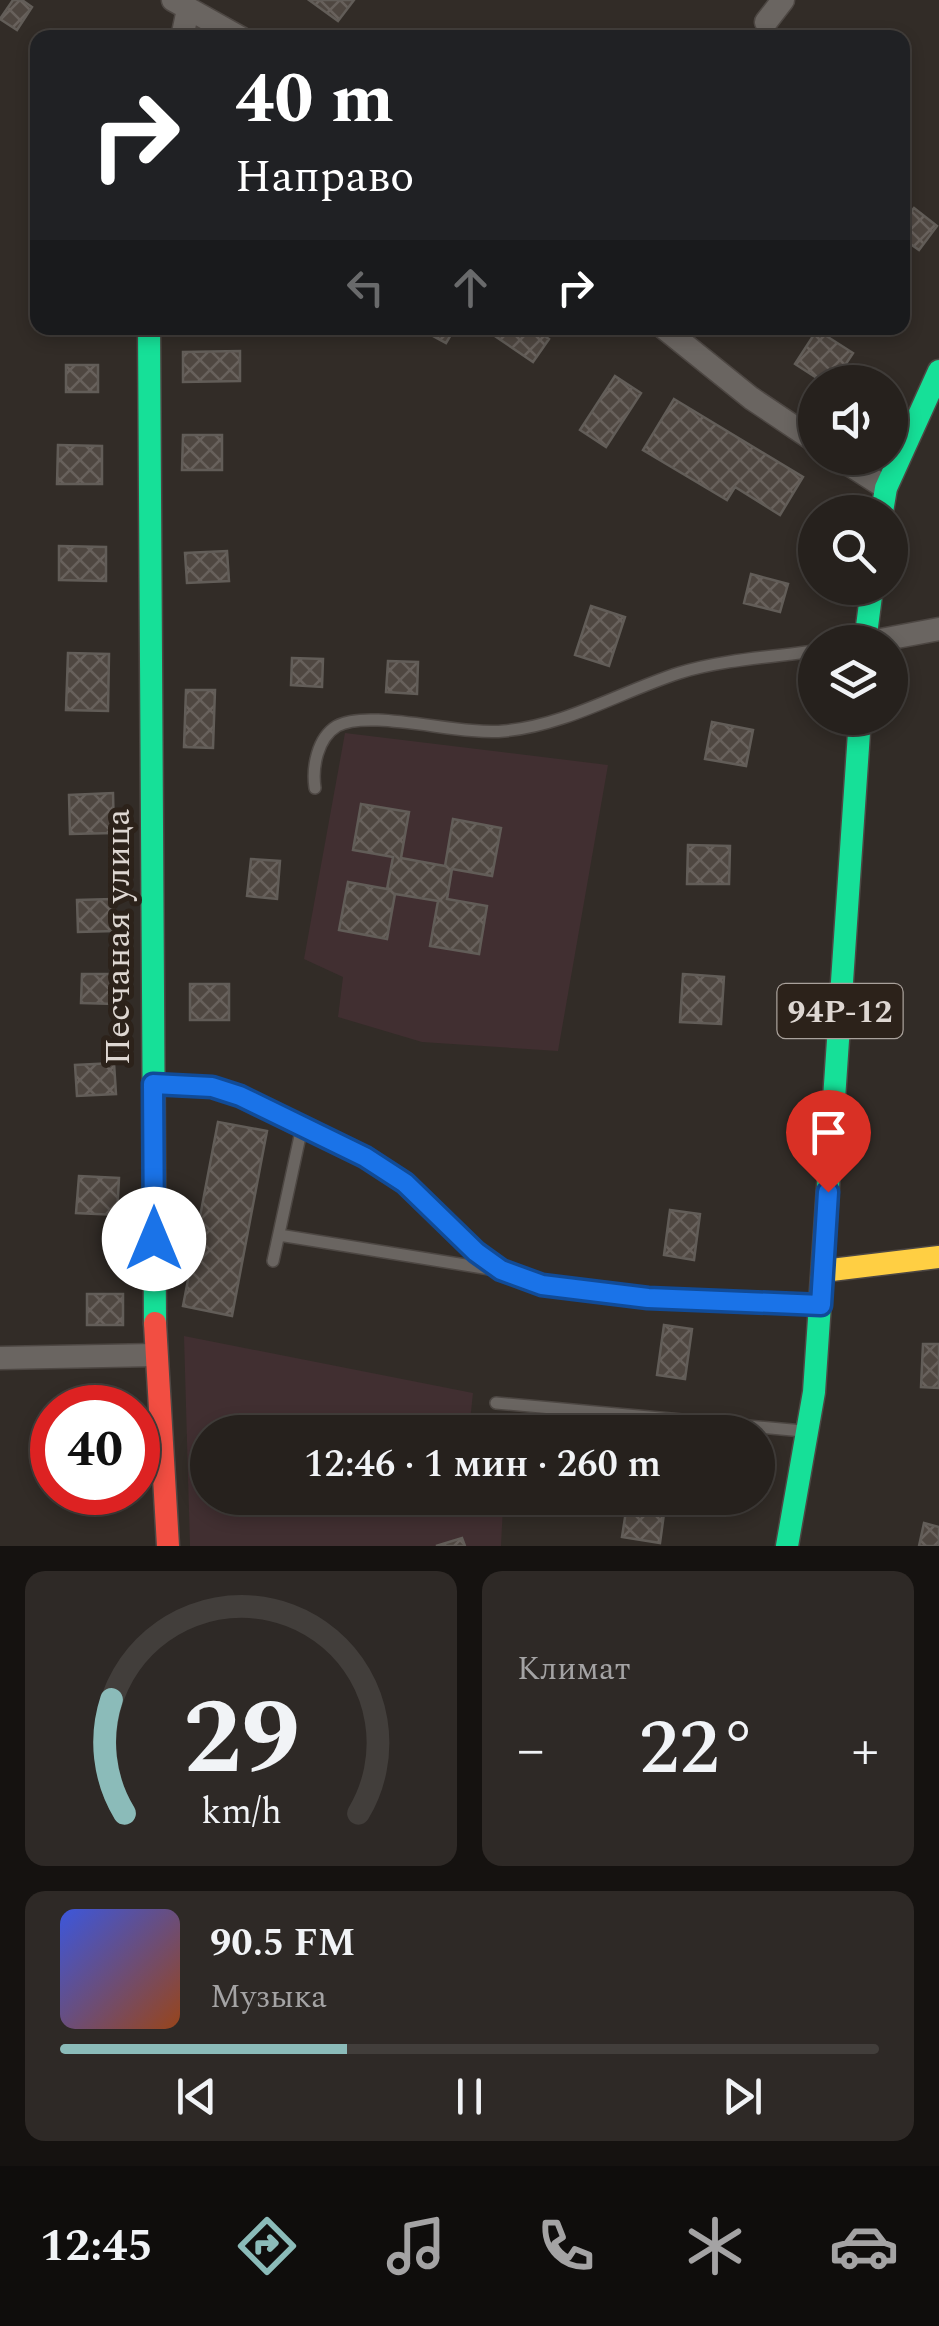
<!DOCTYPE html>
<html lang="ru">
<meta charset="utf-8">
<style>
:root{--surface:#26211d;--page:#2e2926;--text:#f1f3f6;--muted:#a4a3a4;--line:#423e3b;--accent:#8bbbb9}
body{margin:0;font-family:Spectral,serif;background:var(--page);color:var(--text);height:100vh;display:flex;flex-direction:column;font-size:38px;white-space:nowrap}
*{box-sizing:border-box;margin:0}
p{font-size:32px;color:var(--muted)}
.icon{flex:none;width:55px;height:55px;fill:none;stroke:currentColor;stroke-width:2;stroke-linecap:round;stroke-linejoin:round}
.map{position:relative;height:1546px;overflow:hidden}
.sheet{display:flex;flex-direction:column;gap:25px;padding:25px;background:#151210;flex:1}
.sheet>*{flex:none}
.hud{position:absolute;left:30px;top:30px;width:880px;height:305px;border-radius:20px;box-shadow:0 5px 15px #0003,0 0 0 2px var(--line);background:#202124;color:#fff;overflow:hidden}
.fabs{position:absolute;left:798px;top:365px;display:grid;gap:20px}
.fabs a{display:grid;place-items:center;width:110px;height:110px;border-radius:50%;background:var(--surface);box-shadow:0 5px 15px #0003,0 0 0 2px var(--line);font-size:50px}
.speed{position:absolute;left:30px;top:1385px;display:flex;gap:20px;font-size:50px;font-weight:700;text-align:center}
.speed>*{display:grid;place-content:center;width:130px;height:130px;border-radius:50%;background:var(--surface);box-shadow:0 5px 15px #0003,0 0 0 2px var(--line);line-height:1}
.speed .limit{border:15px solid #d22;background:#fff;color:#111}
.pin{position:absolute;display:grid;place-items:center;width:85px;height:85px;color:#fff;margin:-102px -42px;border-radius:50% 50% 50% 0;rotate:-45deg;box-shadow:0 0 10px #0007}
.pin .icon{rotate:45deg}
.me{position:absolute;width:110px;margin:-55px;rotate:0deg;stroke-linejoin:round;filter:drop-shadow(0 0 8px #0008)}
.turn{display:flex;align-items:center;gap:35px;height:210px;padding:0 40px;font-size:45px}
.turn .icon{width:130px;height:130px;stroke-width:2.5}
.turn b{display:block;font-size:70px;line-height:85px}
.lanes{display:flex;align-items:center;height:95px;padding:0 40px;background:#0003;justify-content:center;gap:50px;direction:ltr}
.lanes .off{opacity:.35}
.big{font-size:75px;font-weight:600;line-height:1.1}
.sheet .tile{flex:1;display:flex;flex-direction:column;justify-content:center;gap:15px;min-width:0;padding:0 35px;border-radius:20px;background:var(--page)}
.sheet .dial{align-items:center;gap:0}
.dial svg{height:260px;overflow:visible;fill:none;stroke:var(--line);stroke-width:7;stroke-linecap:round;text-anchor:middle}
.dial text{fill:var(--text);stroke:none}
.song{display:flex;align-items:center;gap:30px}
.cover{width:120px;height:120px;border-radius:15px;background:linear-gradient(135deg,hsl(230 70% 55%),hsl(20 70% 35%))}
.played{height:10px;border-radius:5px;background:linear-gradient(90deg,var(--accent) 35%,var(--line) 35%)}
.keys{display:flex;justify-content:space-around;direction:ltr}
.heat{display:flex;justify-content:space-between;align-items:center;font-size:55px;direction:ltr}
.sheet .tiles{flex:1;display:grid;gap:25px;grid-template-columns:1fr 1fr}
.tile:last-child{grid-column:span 2}
.trip{position:absolute;left:190px;top:1415px;width:585px;height:100px;border-radius:50px;background:var(--surface);box-shadow:0 5px 15px #0003,0 0 0 2px var(--line);font-weight:600;line-height:100px;text-align:center}
.dock{display:flex;height:160px;justify-content:space-around;align-items:center;background:#0f0d0c;color:var(--muted)}
.dock .icon{width:70px;height:70px}
.dock .selected{color:var(--accent)}
.dock b{font-size:45px;color:var(--text)}
.map>svg:first-child{display:block}
</style>
<div class="map">
<svg width="939" height="1546" viewBox="0 0 939 1546">
<defs>
<pattern id="building-cross-hatch" width="8" height="8" patternUnits="userSpaceOnUse" patternTransform="scale(2.5)"><rect width="8" height="8" fill="#4f4741"/><path d="M0 0l8 8M0 8l8-8" fill="none" stroke="#68615c"/></pattern>
</defs>
<rect width="100%" height="100%" fill="#322c27"/>
<path fill="#412f31" d="M345 733 608 765 558 1051 422 1042 338 1017 343 977 304 959Z
M184 1336 473 1393 470 1421 429 1413 427 1432H208V1498H470L503 1506 501 1546H190Z"/>
<path fill="url(#building-cross-hatch)" stroke="#625d58" stroke-width="2.5" d="M13 0H22L32 7 17 30 0 19Z
M309 0H354L338 21Z
M914 208 937 226 919 250 902 238V222Z
M418 328H455L446 343Z
M487 328H532L549 339 533 362 486 330Z
M817 330 853 353 834 382H823L795 364Z
M240 351V381L183 382V352Z
M66 365H98V392H66Z
M615 376 641 393 606 447 580 430Z
M674 399 803 477 780 515 735 487 727 500 643 450Z
M183 435H222V470H182Z
M58 445 102 446V484H57Z
M59 546 106 547V581L59 580Z
M227 551 229 581 187 583 185 553Z
M751 574 788 584 780 612 744 603Z
M591 606 625 617 609 666 575 655Z
M68 653 109 654 108 711 66 710Z
M292 658 323 659 322 687 291 685Z
M388 661 418 662 417 694 386 692Z
M186 690H215L213 748 184 747Z
M712 722 753 730 746 766 705 759Z
M113 793 114 833 70 834 69 795Z
M361 804 409 812 401 858 445 866 453 819 501 828 492 876 452 869 447 899 487 906 479 954 430 946 438 901 395 894 387 939 339 930 348 882 387 889 393 857 353 850Z
M688 845 730 846 729 884H687Z
M251 859 280 861 277 899 247 896Z
M113 899 114 931 78 932 77 900Z
M82 974H116L115 1004 81 1003Z
M683 974 724 977 721 1024 680 1022Z
M190 984H229V1020H190Z
M114 1063 116 1094 77 1096 75 1065Z
M218 1122 267 1131 232 1316 183 1306Z
M79 1176 119 1178 117 1215 76 1213Z
M670 1210 700 1214 694 1260 664 1255Z
M87 1294H123V1325H87Z
M664 1325 692 1329 685 1379 657 1375Z
M923 1344H939V1388L921 1387Z
M628 1498 666 1499 660 1543 622 1537Z
M924 1523 939 1527V1546H919Z
M462 1538 465 1546H436Z"/>
<g fill="none" stroke-linecap="round" stroke-linejoin="round">
<defs>
<path id="lane" d="M315 788C312 768 317 738 337 726 369 708 461 736 504 731 567 725 620 692 679 673 721 660 771 657 815 651
M157 1084 212 1087 240 1096 365 1157 405 1183 476 1252 501 1270 542 1285 648 1298 813 1305
M279 1235 496 1270
M273 1261 302 1127
M496 1403 803 1431"/>
<path id="street" d="M173 0 241 38
M766 22 783 0
M182 38 188 9
M664 328 751 398 815 441
M839 458 886 488
M870 642 939 629
M0 1358 155 1355"/>
<path id="fast" d="M149 328 155 1323
M882 512 886 488 939 371
M865 642 872 588
M787 1546 814 1392 860 718"/>
<path id="slow" d="M823 1271 939 1257"/>
<path id="jam" d="M155 1323 168 1546"/>
</defs>
<use href="#lane" stroke="#4d4743" stroke-width="14"/>
<use href="#street" stroke="#4d4743" stroke-width="25"/>
<use href="#fast" stroke="#4d4743" stroke-width="25"/>
<use href="#slow" stroke="#4d4743" stroke-width="25"/>
<use href="#jam" stroke="#4d4743" stroke-width="25"/>
<use href="#lane" stroke="#6a6561" stroke-width="11"/>
<use href="#street" stroke="#6a6561" stroke-width="22"/>
<use href="#fast" stroke="#16e098" stroke-width="22"/>
<use href="#slow" stroke="#ffcf43" stroke-width="22"/>
<use href="#jam" stroke="#f24e42" stroke-width="22"/>
</g>
<g fill="none" stroke-linecap="round" stroke-linejoin="round">
<defs>
<path id="route" d="M154 1239 153 1084 212 1087 240 1096 365 1157 405 1183 476 1252 501 1270 542 1285 648 1298 821 1305 828 1192"/>
</defs>
<use href="#route" stroke="#114b97" stroke-width="25"/>
<use href="#route" stroke="#1a73e8" stroke-width="18"/>
</g>
<g text-anchor="middle" stroke-width="10" stroke-linejoin="round" paint-order="stroke">
<rect fill="#2c221a" stroke="#a9a19b" stroke-width="2.5" x="777.5" y="984" width="125" height="54" rx="8"/>
<g font-size="32" font-weight="bold" fill="#ded7d2">
<text x="840" y="1022">94Р-12</text>
</g>
<g font-size="35" fill="#ded7d2" stroke="#2c221a">
<text transform="translate(117 937) rotate(-90)" y="12">Песчаная улица</text>
</g>
</g>
</svg>
<div class="fabs">
<a><svg class="icon" aria-label="sound" viewBox="0 0 24 24"><path d="M4 9h4l5-4v14l-5-4H4zM17 9q2 3 0 6"/></svg></a>
<a><svg class="icon" aria-label="search" viewBox="0 0 24 24"><circle cx="10" cy="10" r="6"/><path d="M15 15l6 6"/></svg></a>
<a><svg class="icon" aria-label="layers" viewBox="0 0 24 24"><path d="M12 4l9 5-9 5-9-5zM3 14l9 5 9-5"/></svg></a>
</div>
<div class="speed"><div class="limit">40</div></div>
<div class="pin" style="left:828px;top:1192px;background:#d93025"><svg class="icon" aria-label="arrive" viewBox="0 0 24 24"><path d="M6 21V4h12l-3 4 3 4H6"/></svg></div>
<svg class="me" style="left:154px;top:1239px" viewBox="-20 -20 40 40"><circle r="19" fill="#fff"/><path d="M0-13L10 11 0 6-10 11z" fill="#1a73e8"/></svg>
<div class="trip">12:46 · 1 мин · 260 m</div>
<div class="hud">
<div class="turn"><svg class="icon" aria-label="right" viewBox="0 0 24 24"><path d="M7 20v-9h11M14 6l5 5-5 5"/></svg><div><b>40 m</b>Направо</div></div>
<div class="lanes"><svg class="icon off" aria-label="left" viewBox="0 0 24 24"><path d="M17 20v-9H6M10 6l-5 5 5 5"/></svg><svg class="icon off" aria-label="ahead" viewBox="0 0 24 24"><path d="M12 20V5M6 11l6-6 6 6"/></svg><svg class="icon" aria-label="right" viewBox="0 0 24 24"><path d="M7 20v-9h11M14 6l5 5-5 5"/></svg></div>
</div>
</div>
<section class="sheet">
<div class="tiles">
<div class="tile dial"><svg viewBox="0 0 100 80">
<path d="M14 69A42 42 0 1 1 86 69"/>
<path d="M14 69A42 42 0 0 1 10 34" stroke="#8bbbb9"/>
<text x="50" y="56" font-size="32" font-weight="700">29</text>
<text x="50" y="72" font-size="11">km/h</text>
</svg></div>
<div class="tile"><p>Климат</p>
<div class="heat"><a>−</a><b class="big">22°</b><a>+</a></div>
</div>
<div class="tile">
<div class="song"><i class="cover"></i><div><b>90.5 FM</b><p>Музыка</p></div></div>
<div class="played"></div>
<div class="keys"><svg class="icon" aria-label="previous" viewBox="0 0 24 24"><path d="M18 5L8 12l10 7zM5 5v14"/></svg><svg class="icon" aria-label="pause" viewBox="0 0 24 24"><path d="M8 5v14M16 5v14"/></svg><svg class="icon" aria-label="next" viewBox="0 0 24 24"><path d="M6 5l10 7-10 7zM19 5v14"/></svg></div>
</div>
</div>
</section>
<nav class="dock">
<b>12:45</b>
<svg class="icon selected" aria-label="directions" viewBox="0 0 24 24"><path d="M12 3l9 9-9 9-9-9zM9 14v-3h6M13 9l2 2-2 2"/></svg>
<svg class="icon" aria-label="music" viewBox="0 0 24 24"><path d="M9 18V5l10-2v13"/><circle cx="6" cy="18" r="3"/><circle cx="16" cy="16" r="3"/></svg>
<svg class="icon" aria-label="phone" viewBox="0 0 24 24"><path d="M5 4h4l2 5-3 2q2 4 5 5l2-3 5 2v4C11 20 4 13 5 4z"/></svg>
<svg class="icon" aria-label="climate" viewBox="0 0 24 24"><path d="M12 3v18M4 7l16 10M4 17L20 7"/></svg>
<svg class="icon" aria-label="car" viewBox="0 0 24 24"><path d="M5 17H2v-5l4-1 3-4h7l3 4 3 1v5h-3M9 17h6M6 11h13"/><circle cx="7" cy="17" r="2"/><circle cx="17" cy="17" r="2"/></svg>
</nav>
